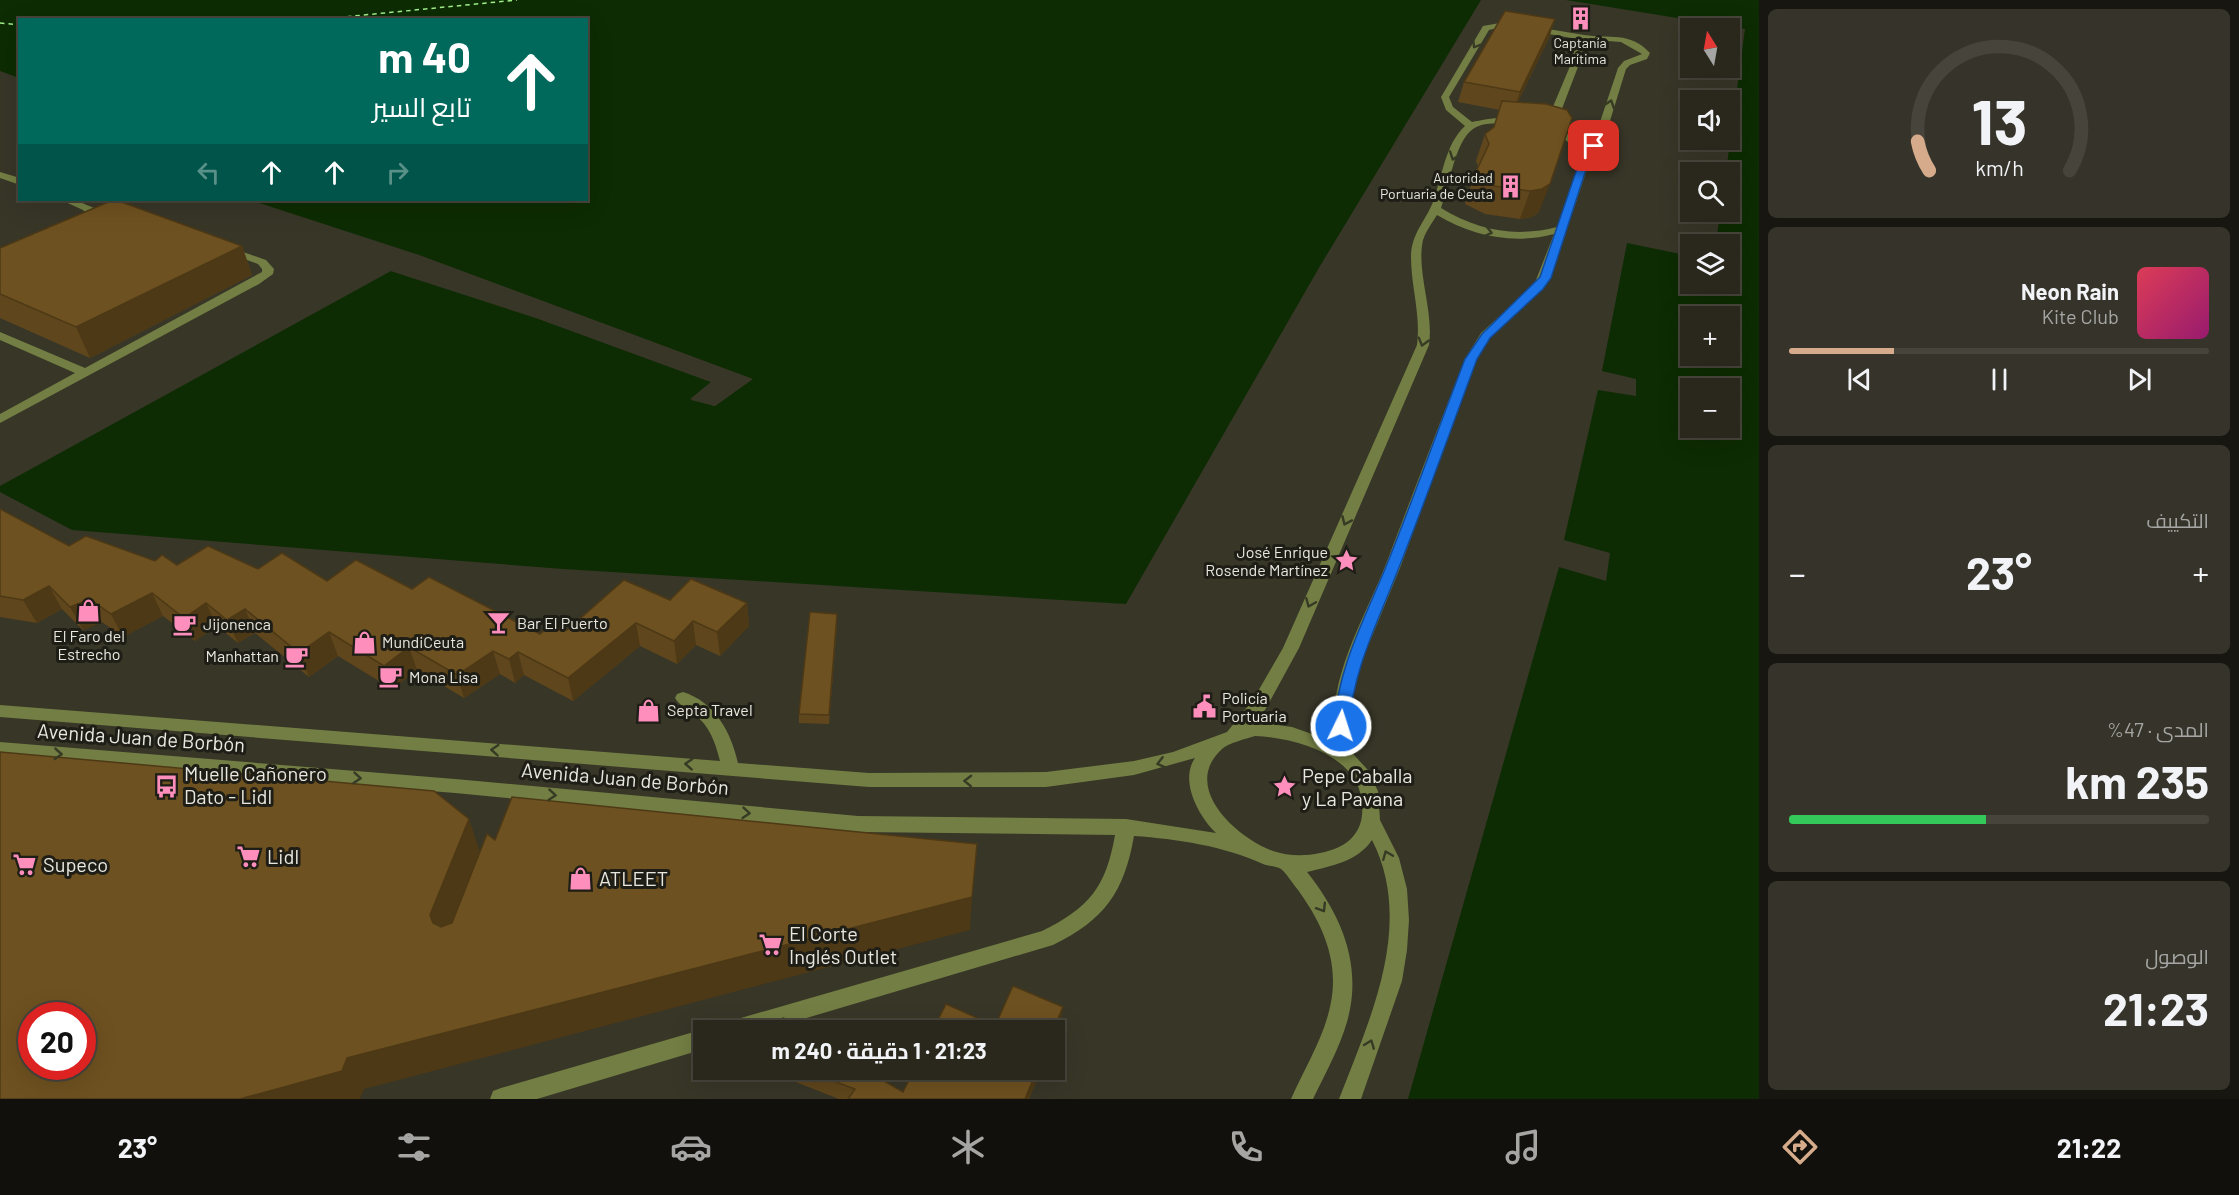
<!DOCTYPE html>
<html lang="ar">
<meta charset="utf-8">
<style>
:root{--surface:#2a281d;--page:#36342a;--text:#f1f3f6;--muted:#a5a6a4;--line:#46443b;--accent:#d6ab8b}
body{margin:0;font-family:Barlow,Cairo,sans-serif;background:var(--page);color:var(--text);direction:rtl;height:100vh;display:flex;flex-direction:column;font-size:22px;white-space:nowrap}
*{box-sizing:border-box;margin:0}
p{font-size:20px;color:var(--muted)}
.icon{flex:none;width:33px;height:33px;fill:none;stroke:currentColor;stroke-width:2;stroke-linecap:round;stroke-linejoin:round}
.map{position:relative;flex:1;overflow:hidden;direction:ltr}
.drawer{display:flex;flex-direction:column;gap:9px;padding:9px;background:#171610;width:480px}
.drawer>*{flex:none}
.banner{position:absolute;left:18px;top:18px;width:570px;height:183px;border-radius:0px;box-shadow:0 6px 24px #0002,0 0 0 2px var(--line);direction:rtl;background:#00695c;color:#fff;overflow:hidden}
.needle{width:39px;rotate:349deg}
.fabs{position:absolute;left:1680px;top:18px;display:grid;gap:12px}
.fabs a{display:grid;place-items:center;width:60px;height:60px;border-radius:0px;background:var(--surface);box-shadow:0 6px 24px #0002,0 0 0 2px var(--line);font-size:30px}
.speed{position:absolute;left:18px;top:1002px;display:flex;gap:12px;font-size:30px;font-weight:700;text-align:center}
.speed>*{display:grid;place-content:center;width:78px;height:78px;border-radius:50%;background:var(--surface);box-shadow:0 6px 24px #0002,0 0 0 2px var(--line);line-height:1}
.speed .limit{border:9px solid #d22;background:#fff;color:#111}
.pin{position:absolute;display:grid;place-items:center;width:51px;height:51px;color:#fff;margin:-26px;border-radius:12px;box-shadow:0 3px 9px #0006}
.me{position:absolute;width:66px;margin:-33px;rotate:4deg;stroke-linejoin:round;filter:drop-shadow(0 0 4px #0008)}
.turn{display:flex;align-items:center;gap:21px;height:126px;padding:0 18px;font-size:27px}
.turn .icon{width:78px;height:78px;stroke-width:2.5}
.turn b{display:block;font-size:42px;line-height:51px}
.lanes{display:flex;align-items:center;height:57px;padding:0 18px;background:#0003;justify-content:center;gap:30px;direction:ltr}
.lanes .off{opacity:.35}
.big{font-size:45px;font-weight:700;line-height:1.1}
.drawer .tile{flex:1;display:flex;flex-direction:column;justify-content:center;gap:9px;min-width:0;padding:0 21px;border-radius:9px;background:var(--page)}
.drawer .dial{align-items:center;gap:0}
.dial svg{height:156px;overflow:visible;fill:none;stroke:var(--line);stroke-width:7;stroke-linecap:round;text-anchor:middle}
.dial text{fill:var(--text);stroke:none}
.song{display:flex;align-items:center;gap:18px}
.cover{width:72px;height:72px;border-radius:9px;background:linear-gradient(135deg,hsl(350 70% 55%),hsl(320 70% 35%))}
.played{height:6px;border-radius:3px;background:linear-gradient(90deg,var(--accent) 25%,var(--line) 25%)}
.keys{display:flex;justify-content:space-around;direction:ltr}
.heat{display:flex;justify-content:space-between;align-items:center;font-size:33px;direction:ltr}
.charge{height:9px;border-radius:4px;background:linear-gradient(90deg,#34c759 47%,var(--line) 0)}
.trip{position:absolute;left:693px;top:1020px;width:372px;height:60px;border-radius:0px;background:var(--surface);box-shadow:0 6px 24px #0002,0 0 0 2px var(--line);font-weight:700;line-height:60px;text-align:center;direction:rtl}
.tabs{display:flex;height:96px;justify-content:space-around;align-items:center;background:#11100c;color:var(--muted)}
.tabs .icon{width:42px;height:42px}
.tabs .active{color:var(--accent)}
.tabs b{font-size:27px;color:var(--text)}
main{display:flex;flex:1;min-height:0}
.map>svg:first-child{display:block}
</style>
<main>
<section class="drawer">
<div class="tile dial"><svg viewBox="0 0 100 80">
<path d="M14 69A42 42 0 1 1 86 69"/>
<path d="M14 69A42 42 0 0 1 8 54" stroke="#d6ab8b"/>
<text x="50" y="56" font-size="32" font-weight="700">13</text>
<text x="50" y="72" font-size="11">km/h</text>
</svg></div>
<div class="tile">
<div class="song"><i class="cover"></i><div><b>Neon Rain</b><p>Kite Club</p></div></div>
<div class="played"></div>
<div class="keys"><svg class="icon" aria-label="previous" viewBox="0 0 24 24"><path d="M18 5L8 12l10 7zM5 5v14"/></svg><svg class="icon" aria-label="pause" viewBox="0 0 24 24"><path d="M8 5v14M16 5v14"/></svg><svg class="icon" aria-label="next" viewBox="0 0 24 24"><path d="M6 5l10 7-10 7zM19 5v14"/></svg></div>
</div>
<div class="tile"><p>التكييف</p>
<div class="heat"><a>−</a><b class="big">23°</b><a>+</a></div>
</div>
<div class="tile"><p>المدى · 47%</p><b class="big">235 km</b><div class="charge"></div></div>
<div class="tile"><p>الوصول</p><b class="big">21:23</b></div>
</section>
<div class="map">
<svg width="1759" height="1099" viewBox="0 0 1759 1099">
<rect width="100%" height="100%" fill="#383627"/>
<path fill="#0d2c03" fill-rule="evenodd" d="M0 0H1481L1320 266 1126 604 563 569 72 530 0 492V486L391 271 536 318 711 382 691 400 715 406 752 379 416 254 250 200H586V20H20L19 78 0 71Z
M1566 0H1759V1099H1408L1559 567 1606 581 1610 553 1564 540 1598 390 1636 396V379L1602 371 1627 243 1690 256V284H1730V244H1716L1720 212H1730V172H1726L1745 29ZM1690 316H1730V356H1690ZM1690 388H1730V428H1690Z"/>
<path fill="#383627" d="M416 254 753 379 715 406 690 399 711 382 536 318 391 271 394 268 537 315 713 379V384L697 398 715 402 746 380 413 256Z"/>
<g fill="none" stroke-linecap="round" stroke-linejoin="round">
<path stroke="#9fef89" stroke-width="1.5" stroke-dasharray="4.5 4" stroke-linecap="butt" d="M313 20 517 0
M0 23 20 25"/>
<path fill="#727e43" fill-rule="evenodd" d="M1505 22C1531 26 1558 31 1584 35 1609 39 1630 31 1650 53L1647 59 1630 65 1626 69 1605 137 1591 157 1551 277 1543 289 1490 338 1477 359 1400 568 1359 668 1352 696 1350 726 1354 755 1367 769 1378 791 1380 820 1399 858 1407 889 1409 920 1407 950 1402 981 1361 1099H1339C1370 1019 1415 924 1372 840 1357 862 1331 866 1307 872 1342 916 1363 966 1347 1022 1339 1049 1325 1074 1313 1099H1291C1305 1067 1325 1036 1331 1002 1339 960 1322 923 1298 890 1293 884 1287 874 1281 869 1276 866 1268 866 1263 864 1224 846 1177 839 1134 836 1124 893 1104 920 1053 945L766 1030H724L726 1023 734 1020 1042 931C1089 908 1106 887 1115 835L858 832 455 793 0 756V742L455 779 858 816 1126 819 1216 833C1199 817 1179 781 1195 758L1134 775 1046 787H869L0 717V705L720 761C715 742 710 726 694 714 687 709 679 705 675 698L677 694 683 692C715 702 731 732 738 763L869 773 1046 772 1134 761 1173 752 1227 732 1253 700 1283 648 1417 345C1421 315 1411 287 1411 257 1411 234 1425 222 1433 202 1442 178 1445 144 1465 126L1446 110 1441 97 1483 26ZM1505 26 1577 39 1574 41 1573 59 1544 128 1567 141 1581 157 1557 227C1515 238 1477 230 1441 208 1449 187 1455 141 1473 129 1485 121 1503 124 1516 125L1521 122C1509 114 1486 119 1472 122L1453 107 1449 97 1489 30ZM1595 40 1621 42 1642 54 1624 61 1618 68 1595 137 1586 150 1574 137 1555 127 1581 59 1582 42ZM1437 215C1472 236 1514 245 1554 234L1534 285 1481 333 1465 359C1438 427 1412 496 1386 564 1364 620 1326 680 1335 742L1292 727 1254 722 1265 710 1299 648 1429 345C1434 310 1416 272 1423 240 1426 231 1432 223 1437 215ZM1255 736C1300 738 1368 758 1362 815 1361 829 1352 841 1339 847 1319 856 1293 858 1273 851 1237 838 1180 787 1222 749 1229 743 1245 739 1255 736Z
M0 172 20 178V185L0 178Z
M61 200H75L94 208 98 219 94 227 90 228 85 225 87 214 83 210Z
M226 246 266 260 274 269 273 274 259 284 0 423V414L75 373 0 340V332L85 368 262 272V269L258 264 222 251V247Z
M704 1029 708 1030H704V1049L537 1099H490L493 1091 501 1088Z"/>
</g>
<path fill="#5f461c" d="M1555 19 1549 38 1518 102 1539 212 1532 217 1520 219 1485 214 1465 204 1474 176 1478 166 1476 161 1485 134 1494 127 1500 110 1458 102 1464 82Z
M242 246 252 275 90 358 0 318V248Z
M0 509 69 546 177 565 258 569 327 581 412 589 540 634 567 630 670 600 747 603 749 626 720 656 696 645 677 664 640 646 573 701 524 675 515 683 500 674 464 698 417 670 392 689 338 656 309 677 255 633 238 643 217 626 195 641 163 616 123 637 102 622 83 630 62 609 37 623 0 617Z
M837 624 829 724 799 723V714Z
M765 1070H865L903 1092 914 1070H1041L1029 1099H839Z"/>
<path fill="#4d3916" d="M1555 19 1549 38 1513 112 1520 92Z
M1550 184 1539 212 1532 217 1520 219 1530 191Z
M242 246 252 275 90 358 76 327Z
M49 586 62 609 37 623 23 600Z
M152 593 163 616 123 637 111 614Z
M90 599 102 622 83 630 70 607Z
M206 603 217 626 195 641 184 618Z
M747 603 749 626 720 656 717 632Z
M245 609 255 633 238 643 227 620Z
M837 614V624L829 724V715Z
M693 621 696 645 677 664 674 641Z
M636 623 640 646 573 701 568 678Z
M329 632 338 656 309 677 299 653Z
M409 647 417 670 392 689 384 666Z
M493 651 500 674 464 698 457 675Z
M518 652 524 675 515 683 509 659Z
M469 819 480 852 443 947 430 915Z
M972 897 970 930 364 1089 360 1099H240L347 1058Z
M1063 1007 1060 1024 1054 1037V1030H1053Z
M1037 1070H1041L1029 1099H1025Z"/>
<path fill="#6e5120" stroke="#4d3916" stroke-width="1.5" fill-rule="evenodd" d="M1505 11 1555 19 1520 92 1464 82Z
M1502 101 1546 104 1567 110 1572 118 1550 184 1542 189 1530 191 1494 186 1474 176 1489 144 1485 134 1494 127Z
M113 200H116L242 246 76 327 0 294V248Z
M0 509 69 546 86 536 155 561 162 555 177 565 208 546 258 569 282 553 327 581 356 560 412 589 429 577 540 634 555 621 567 630 624 580 670 600 691 579 747 603 717 632 693 621 674 641 636 623 568 678 518 652 509 659 493 651 457 675 409 647 384 666 329 632 299 653 245 609 227 620 206 603 184 618 152 593 111 614 90 599 70 607 49 586 23 600 0 596Z
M810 612 837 614 829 715 799 714Z
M0 752 434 791 469 819 430 915 433 923 441 927 452 923 487 834 495 840 512 797 977 844 972 897 347 1058 342 1071 240 1099H0ZM32 1016H82V1066H32Z
M1013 986 1063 1007 1053 1030H933L946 1004 995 1026Z
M783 1018 814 1030H776Z
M804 1070H865L903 1092 914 1070H1037L1025 1099H848L855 1089Z"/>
<defs><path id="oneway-chevron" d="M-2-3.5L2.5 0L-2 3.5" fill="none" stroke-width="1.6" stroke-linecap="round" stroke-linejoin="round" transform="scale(1.5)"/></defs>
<g stroke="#373a24">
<use href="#oneway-chevron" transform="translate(1476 44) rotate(120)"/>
<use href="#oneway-chevron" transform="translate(1610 104) rotate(-72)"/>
<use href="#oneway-chevron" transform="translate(1454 156) rotate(109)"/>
<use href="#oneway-chevron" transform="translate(1488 232) rotate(13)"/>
<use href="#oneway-chevron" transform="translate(1423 342) rotate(106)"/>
<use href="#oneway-chevron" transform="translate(1346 521) rotate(114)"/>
<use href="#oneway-chevron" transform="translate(1310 603) rotate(113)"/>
<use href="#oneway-chevron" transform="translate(495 750) rotate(-176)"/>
<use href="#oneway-chevron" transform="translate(58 754) rotate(4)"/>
<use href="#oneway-chevron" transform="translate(1161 763) rotate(166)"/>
<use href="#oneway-chevron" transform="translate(689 764) rotate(-176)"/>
<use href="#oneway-chevron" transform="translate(357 778) rotate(5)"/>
<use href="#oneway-chevron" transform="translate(968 781) rotate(-179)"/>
<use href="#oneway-chevron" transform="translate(552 795) rotate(5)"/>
<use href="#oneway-chevron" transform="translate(746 813) rotate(5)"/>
<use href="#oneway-chevron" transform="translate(1387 855) rotate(-112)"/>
<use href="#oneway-chevron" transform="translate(1322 908) rotate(58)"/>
<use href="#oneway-chevron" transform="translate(1370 1044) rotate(-69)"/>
</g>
<path fill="#1a73e8" stroke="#114b97" stroke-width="1.5" d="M1591 145 1598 146 1590 157 1551 278 1543 289 1490 338 1477 359C1451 429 1426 500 1398 570 1378 622 1353 669 1349 726L1347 730H1336L1334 726C1338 668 1363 622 1385 569 1413 500 1438 429 1465 359L1482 334 1540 277 1581 157Z"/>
<defs>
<symbol id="building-bare" viewBox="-9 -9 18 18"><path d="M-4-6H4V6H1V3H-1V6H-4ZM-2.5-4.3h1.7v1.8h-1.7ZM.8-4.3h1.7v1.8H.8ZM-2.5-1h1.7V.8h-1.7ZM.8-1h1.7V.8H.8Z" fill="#fe8ebc" stroke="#1e1d16" stroke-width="2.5" paint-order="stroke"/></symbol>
<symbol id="sight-bare" viewBox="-9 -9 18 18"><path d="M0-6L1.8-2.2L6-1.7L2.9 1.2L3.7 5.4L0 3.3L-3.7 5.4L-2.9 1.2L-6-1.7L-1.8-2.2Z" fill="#fe8ebc" stroke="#1e1d16" stroke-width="2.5" paint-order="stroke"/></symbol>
<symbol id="shop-bare" viewBox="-9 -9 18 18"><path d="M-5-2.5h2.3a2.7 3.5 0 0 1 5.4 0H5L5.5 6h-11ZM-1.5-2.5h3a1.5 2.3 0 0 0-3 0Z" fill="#fe8ebc" stroke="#1e1d16" stroke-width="2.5" paint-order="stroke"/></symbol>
<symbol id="bar-bare" viewBox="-9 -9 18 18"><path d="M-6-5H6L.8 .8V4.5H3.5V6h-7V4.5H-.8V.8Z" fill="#fe8ebc" stroke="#1e1d16" stroke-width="2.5" paint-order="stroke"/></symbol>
<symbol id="cafe-bare" viewBox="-9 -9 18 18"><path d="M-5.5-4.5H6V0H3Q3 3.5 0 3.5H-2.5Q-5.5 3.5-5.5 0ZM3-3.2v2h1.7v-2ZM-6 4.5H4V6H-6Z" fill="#fe8ebc" stroke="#1e1d16" stroke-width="2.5" paint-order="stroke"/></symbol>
<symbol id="civic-bare" viewBox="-9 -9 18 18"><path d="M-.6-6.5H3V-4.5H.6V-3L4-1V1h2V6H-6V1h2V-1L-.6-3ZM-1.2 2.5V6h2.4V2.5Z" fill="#fe8ebc" stroke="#1e1d16" stroke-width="2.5" paint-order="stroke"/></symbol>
<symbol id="bus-bare" viewBox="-9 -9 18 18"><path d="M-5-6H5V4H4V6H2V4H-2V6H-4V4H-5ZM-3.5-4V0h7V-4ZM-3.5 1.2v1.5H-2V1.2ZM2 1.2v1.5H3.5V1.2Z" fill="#fe8ebc" stroke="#1e1d16" stroke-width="2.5" paint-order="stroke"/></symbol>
<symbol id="supermarket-bare" viewBox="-9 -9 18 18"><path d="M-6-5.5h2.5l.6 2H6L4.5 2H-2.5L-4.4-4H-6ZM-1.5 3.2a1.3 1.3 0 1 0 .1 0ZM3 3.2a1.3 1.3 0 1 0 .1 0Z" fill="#fe8ebc" stroke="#1e1d16" stroke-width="2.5" paint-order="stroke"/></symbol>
</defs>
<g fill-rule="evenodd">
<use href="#building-bare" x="1564" y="2" width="33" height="33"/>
<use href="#building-bare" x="1494" y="170" width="33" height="33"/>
<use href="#sight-bare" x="1330" y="544" width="33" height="33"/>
<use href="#shop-bare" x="72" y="594" width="33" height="33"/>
<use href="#bar-bare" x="482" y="606" width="33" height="33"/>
<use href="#cafe-bare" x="168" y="608" width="33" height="33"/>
<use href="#shop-bare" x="348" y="626" width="33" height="33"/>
<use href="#cafe-bare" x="280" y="640" width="33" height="33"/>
<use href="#cafe-bare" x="374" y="660" width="33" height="33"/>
<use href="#civic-bare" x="1188" y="690" width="33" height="33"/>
<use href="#shop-bare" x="632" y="694" width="33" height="33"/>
<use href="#bus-bare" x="150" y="770" width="33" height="33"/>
<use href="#sight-bare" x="1268" y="770" width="33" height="33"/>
<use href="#supermarket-bare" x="232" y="840" width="33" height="33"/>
<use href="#supermarket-bare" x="8" y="848" width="33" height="33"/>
<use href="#shop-bare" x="564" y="862" width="33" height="33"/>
<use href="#supermarket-bare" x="754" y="928" width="33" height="33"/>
</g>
<g text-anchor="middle" stroke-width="6" stroke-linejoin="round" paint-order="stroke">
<g font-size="14" fill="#e9e7de" stroke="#1e1d16">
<text x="1580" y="48">Captanía<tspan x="1580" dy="16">Marítima</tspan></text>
<text x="1493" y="183" text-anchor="end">Autoridad<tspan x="1493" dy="16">Portuaria de Ceuta</tspan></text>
</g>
<g font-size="16" fill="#e9e7de" stroke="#1e1d16" text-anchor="start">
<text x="1328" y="558" text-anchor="end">José Enrique<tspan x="1328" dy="18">Rosende Martínez</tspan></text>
<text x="517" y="629">Bar El Puerto</text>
<text x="203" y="630">Jijonenca</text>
<text x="89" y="642" text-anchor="middle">El Faro del<tspan x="89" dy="18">Estrecho</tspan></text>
<text x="382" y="648">MundiCeuta</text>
<text x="279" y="662" text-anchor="end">Manhattan</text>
<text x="409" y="683">Mona Lisa</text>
<text x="1222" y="704">Policía<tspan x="1222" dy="18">Portuaria</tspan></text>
<text x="667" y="716">Septa Travel</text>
</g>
<g font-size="20" fill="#e9e7de" stroke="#1e1d16">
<text transform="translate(141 738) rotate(4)" y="7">Avenida Juan de Borbón</text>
<text transform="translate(625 779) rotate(5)" y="7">Avenida Juan de Borbón</text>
</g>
<g font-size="20" fill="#e9e7de" stroke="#1e1d16" text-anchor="start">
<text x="184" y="781">Muelle Cañonero<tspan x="184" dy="23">Dato - Lidl</tspan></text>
<text x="1302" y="783">Pepe Caballa<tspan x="1302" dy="23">y La Pavana</tspan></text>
<text x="267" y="864">Lidl</text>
<text x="43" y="872">Supeco</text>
<text x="599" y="886">ATLEET</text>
<text x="789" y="941">El Corte<tspan x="789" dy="23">Inglés Outlet</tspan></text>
</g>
</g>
</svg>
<div class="fabs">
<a><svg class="needle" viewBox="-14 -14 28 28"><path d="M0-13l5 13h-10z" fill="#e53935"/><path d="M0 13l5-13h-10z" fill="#a5a6a4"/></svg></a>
<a><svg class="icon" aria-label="sound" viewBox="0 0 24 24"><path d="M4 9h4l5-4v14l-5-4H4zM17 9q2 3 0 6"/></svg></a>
<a><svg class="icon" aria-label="search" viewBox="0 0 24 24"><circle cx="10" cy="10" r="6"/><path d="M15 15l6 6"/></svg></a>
<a><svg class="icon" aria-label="layers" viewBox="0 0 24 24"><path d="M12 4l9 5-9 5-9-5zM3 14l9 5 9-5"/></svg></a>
<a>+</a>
<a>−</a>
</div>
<div class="speed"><div class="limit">20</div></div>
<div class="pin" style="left:1594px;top:146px;background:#d93025"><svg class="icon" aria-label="arrive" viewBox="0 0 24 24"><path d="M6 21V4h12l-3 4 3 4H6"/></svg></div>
<svg class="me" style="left:1341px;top:726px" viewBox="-20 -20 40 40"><circle r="17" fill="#1a73e8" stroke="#fff" stroke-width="3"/><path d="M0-11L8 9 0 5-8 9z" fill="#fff"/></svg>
<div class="trip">21:23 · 1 دقيقة · 240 m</div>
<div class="banner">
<div class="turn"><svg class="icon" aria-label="ahead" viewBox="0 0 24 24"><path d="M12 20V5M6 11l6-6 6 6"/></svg><div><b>40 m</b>تابع السير</div></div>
<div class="lanes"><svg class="icon off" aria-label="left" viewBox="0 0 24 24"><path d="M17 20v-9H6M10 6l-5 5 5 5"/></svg><svg class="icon" aria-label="ahead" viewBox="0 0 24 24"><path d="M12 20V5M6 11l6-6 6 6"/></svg><svg class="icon" aria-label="ahead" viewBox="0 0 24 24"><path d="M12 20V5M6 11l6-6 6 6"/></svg><svg class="icon off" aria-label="right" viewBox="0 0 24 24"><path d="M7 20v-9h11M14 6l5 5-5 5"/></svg></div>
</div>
</div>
</main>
<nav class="tabs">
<b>21:22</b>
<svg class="icon active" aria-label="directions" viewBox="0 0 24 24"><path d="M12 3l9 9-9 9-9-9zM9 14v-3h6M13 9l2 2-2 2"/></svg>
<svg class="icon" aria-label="music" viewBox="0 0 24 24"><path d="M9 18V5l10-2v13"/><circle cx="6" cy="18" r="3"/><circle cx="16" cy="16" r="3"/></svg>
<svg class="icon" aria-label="phone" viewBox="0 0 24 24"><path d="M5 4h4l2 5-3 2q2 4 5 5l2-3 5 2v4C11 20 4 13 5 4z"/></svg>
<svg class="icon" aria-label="climate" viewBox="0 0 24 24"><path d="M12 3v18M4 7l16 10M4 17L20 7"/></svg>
<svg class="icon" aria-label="car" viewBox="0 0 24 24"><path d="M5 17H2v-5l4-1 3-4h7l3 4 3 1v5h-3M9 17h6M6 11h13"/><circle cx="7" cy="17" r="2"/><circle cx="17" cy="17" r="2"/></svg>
<svg class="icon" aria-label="filters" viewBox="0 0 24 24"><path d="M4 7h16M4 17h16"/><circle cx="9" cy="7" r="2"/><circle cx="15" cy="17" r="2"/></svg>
<b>23°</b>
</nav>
